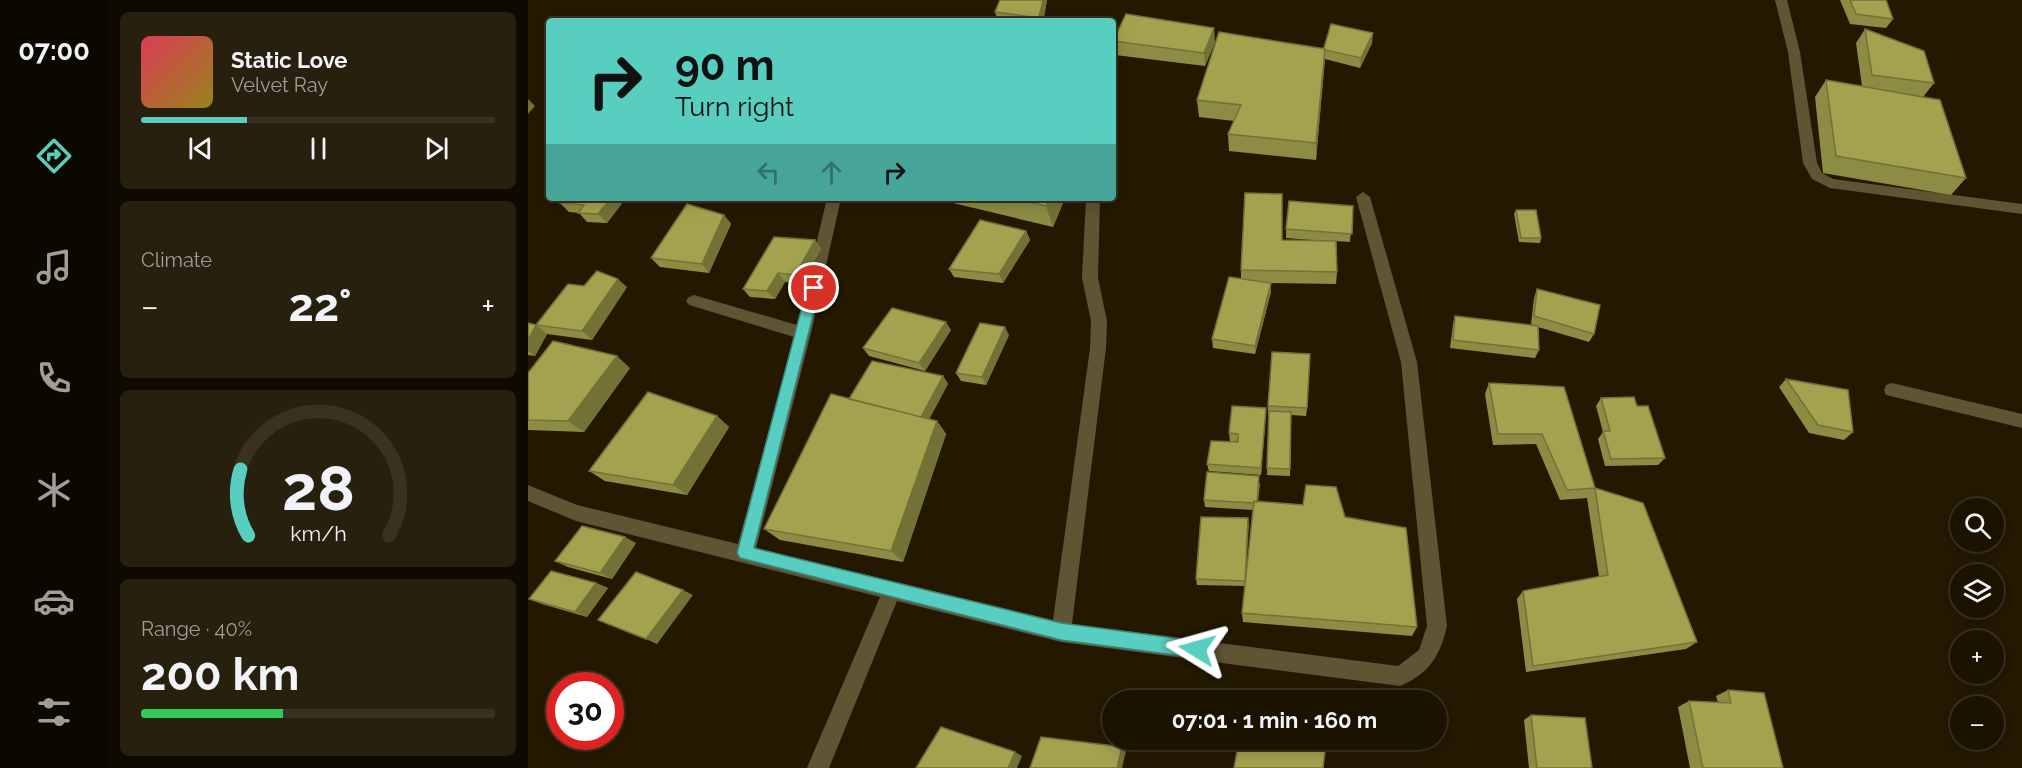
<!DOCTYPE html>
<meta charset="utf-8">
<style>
:root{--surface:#1b1300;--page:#28200f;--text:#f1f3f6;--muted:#a09e99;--line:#393222;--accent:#58cec0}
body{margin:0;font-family:Raleway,sans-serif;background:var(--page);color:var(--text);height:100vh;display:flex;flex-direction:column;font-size:22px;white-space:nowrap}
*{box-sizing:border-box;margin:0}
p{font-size:20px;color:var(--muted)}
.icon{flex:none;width:33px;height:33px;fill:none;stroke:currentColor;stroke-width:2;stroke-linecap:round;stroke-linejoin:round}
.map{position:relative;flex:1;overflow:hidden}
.side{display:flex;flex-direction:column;gap:12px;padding:12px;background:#0f0a00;width:420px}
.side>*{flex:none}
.hud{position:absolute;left:18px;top:18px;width:570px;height:183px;border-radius:6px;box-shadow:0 3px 15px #0003,0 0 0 2px var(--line);background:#58cec0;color:#111;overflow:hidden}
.buttons{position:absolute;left:1422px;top:498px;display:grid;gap:12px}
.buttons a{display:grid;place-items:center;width:54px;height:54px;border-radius:50%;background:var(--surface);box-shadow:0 3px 15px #0003,0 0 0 2px var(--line);font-size:30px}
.speed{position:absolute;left:18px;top:672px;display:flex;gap:12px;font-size:30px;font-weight:700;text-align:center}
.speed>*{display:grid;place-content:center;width:78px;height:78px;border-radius:50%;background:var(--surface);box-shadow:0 3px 15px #0003,0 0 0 2px var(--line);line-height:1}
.speed .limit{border:9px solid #d22;background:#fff;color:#111}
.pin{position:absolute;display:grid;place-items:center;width:51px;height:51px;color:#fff;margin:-26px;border:3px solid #fff;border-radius:50%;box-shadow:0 2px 6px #0007}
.me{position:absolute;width:66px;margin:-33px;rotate:278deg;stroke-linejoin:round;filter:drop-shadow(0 0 4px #0008)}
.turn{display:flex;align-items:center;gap:21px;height:126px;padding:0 30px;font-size:27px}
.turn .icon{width:78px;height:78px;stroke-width:2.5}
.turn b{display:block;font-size:42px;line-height:51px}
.lanes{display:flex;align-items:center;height:57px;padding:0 30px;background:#0003;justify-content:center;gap:30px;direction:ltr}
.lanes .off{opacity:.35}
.big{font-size:45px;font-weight:700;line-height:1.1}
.side .widget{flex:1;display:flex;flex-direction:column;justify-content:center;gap:9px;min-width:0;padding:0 21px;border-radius:9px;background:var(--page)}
.side .dial{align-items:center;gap:0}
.dial svg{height:156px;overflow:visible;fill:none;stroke:var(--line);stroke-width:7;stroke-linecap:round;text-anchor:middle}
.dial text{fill:var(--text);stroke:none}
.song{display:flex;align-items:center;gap:18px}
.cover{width:72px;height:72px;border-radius:9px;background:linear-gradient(135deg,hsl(350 70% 55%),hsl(50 70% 35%))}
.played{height:6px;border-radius:3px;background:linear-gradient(90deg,var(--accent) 30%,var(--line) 30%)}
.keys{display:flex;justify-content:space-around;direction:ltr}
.heat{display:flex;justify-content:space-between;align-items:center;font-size:33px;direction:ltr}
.charge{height:9px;border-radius:4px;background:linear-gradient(90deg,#34c759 40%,var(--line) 0)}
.trip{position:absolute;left:574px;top:690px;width:345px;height:60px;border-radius:30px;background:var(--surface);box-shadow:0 3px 15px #0003,0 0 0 2px var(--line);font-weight:700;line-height:60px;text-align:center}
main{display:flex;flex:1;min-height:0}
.tab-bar{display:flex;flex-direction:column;width:108px;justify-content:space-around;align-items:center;background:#0b0800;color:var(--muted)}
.tab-bar .icon{width:42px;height:42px}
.tab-bar .current{color:var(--accent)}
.tab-bar b{font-size:27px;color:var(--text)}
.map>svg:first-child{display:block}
</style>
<main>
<nav class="tab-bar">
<b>07:00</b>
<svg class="icon current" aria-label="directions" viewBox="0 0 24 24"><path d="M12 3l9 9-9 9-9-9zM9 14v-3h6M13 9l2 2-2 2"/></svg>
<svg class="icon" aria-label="music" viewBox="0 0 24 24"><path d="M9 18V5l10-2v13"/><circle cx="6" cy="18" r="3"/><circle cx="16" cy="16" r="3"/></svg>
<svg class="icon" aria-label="phone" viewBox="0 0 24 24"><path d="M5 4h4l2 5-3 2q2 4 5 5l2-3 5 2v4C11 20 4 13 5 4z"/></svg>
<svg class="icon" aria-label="climate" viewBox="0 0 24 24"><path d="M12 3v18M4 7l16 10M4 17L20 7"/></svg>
<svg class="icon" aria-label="car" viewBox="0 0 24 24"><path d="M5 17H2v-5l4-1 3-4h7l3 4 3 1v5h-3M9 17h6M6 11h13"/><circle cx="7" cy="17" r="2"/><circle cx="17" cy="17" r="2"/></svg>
<svg class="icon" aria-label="filters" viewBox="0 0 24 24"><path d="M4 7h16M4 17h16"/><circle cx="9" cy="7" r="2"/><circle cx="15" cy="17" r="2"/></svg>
</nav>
<section class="side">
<div class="widget">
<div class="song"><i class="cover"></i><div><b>Static Love</b><p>Velvet Ray</p></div></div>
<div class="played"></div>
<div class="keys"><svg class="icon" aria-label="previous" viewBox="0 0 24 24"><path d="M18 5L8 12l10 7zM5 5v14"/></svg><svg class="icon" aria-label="pause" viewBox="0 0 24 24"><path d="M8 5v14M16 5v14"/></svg><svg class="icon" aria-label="next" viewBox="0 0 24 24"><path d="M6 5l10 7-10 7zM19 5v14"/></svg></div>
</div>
<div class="widget"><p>Climate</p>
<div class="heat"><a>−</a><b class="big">22°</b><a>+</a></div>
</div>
<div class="widget dial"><svg viewBox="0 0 100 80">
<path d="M14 69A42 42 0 1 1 86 69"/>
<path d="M14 69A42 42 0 0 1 10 35" stroke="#58cec0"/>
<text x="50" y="56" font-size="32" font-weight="700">28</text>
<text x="50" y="72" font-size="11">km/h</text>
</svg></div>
<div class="widget"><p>Range · 40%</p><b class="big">200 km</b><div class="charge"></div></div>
</section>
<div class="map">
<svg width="1494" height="768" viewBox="0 0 1494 768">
<rect width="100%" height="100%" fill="#241900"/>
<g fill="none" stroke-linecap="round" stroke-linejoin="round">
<path fill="#5f5434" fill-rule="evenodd" d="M1247 0H1259L1272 52 1289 163 1294 173 1305 179 1494 204V214L1302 188 1284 179 1275 163 1260 52Z
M835 192 842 197 889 362 919 626C912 656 901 674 872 686L533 642 369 601 301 768H279L352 597 48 521 0 501V485L49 505 210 544 266 337 161 305 158 301 161 297 166 295 269 325 299 198H313L283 333 228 548 525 620 562 348 563 321 554 278 558 198H572L570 278 579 321 578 348 544 624 870 666 891 650 899 626 873 362 828 197Z
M1364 383 1494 414V428L1358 395 1356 390 1358 385Z"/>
</g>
<path fill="#8c8c44" d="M472 0H519L516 17 545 21H470L467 12Z
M1312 0H1358L1365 19 1358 28 1322 24Z
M1337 29 1406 83 1395 97 1438 178 1423 195 1295 173 1287 97 1298 80 1334 86 1328 43Z
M585 41 687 42 677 66 587 55Z
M844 43 832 68 797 59 788 160 701 151 700 134 706 121 671 117 669 100 796 48Z
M37 198H98L79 223 59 222 51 213 41 212 32 203Z
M404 198H537L525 227Z
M825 206 822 242 808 241 809 272 808 284 743 283V292L727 354 685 348 684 339 713 279V270L754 240 797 241 758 238V229Z
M988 210 1013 238 1012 243 991 242 986 214Z
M196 215 203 224 181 273 132 267 123 258Z
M498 231 502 240 475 283 426 277 421 269Z
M287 240 293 249 274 283 257 282 247 299 222 297 215 289Z
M99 287 64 340 19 334 8 325Z
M1009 289 1066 334 1061 342 1010 327 1011 350 1007 358 922 348 925 324 927 316 1007 326 1003 324 1006 298Z
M0 323 8 325 19 334 7 356 0 355Z
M423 330 397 371 341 356 335 348Z
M481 335 458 385 433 381 428 373Z
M102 368 56 432 0 430V373Z
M415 376 420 384 401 419 409 421 418 434 375 562 252 540 236 529 321 399Z
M1258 379 1325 432 1316 440 1281 433 1251 387Z
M961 383 1036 387 1067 488 1169 642 1158 649 998 672 989 599 995 591 1071 577 1059 498 1032 500 1008 444 965 445 957 394Z
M1073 398 1109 406 1137 458 1130 465 1077 466 1070 439 1075 432 1068 406Z
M740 406 779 408 778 416 763 415 762 476 739 475 741 414H740Z
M738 408 733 475 681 471 679 464 710 442V441H702L701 433Z
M189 416 201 427 159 495 77 481 61 471Z
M732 483 730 502 817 517 889 627 884 636 715 622 714 613 717 586 669 585 668 579 720 518 717 585 725 510 677 507 676 500Z
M108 543 84 579 40 567 27 561Z
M68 583 80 588 59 617 14 604 1 599Z
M1200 690 1255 768H1162L1150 707 1161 701 1190 703 1188 696Z
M1003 715 1064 768H1001L996 720Z"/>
<path fill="#727237" d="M515 0H519L515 21 511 17Z
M686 28 687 42 677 66 676 53Z
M845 33 844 43 832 68 833 58Z
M797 49 796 66 788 160V143Z
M0 99 7 106 0 114Z
M83 198H98L79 223 70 214Z
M521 198H537L525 227 518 206Z
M196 215 203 224 181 273 174 264Z
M498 231 502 240 475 283 471 274Z
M287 240 293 249 274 283 267 275Z
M250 273 257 282 247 299 239 291Z
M90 279 99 287 64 340 54 331Z
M743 283V292L727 354V346Z
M418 322 423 330 397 371 391 363Z
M8 325 19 334 7 356 0 351V340Z
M477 327 481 335 458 385 454 377Z
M89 356 102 368 56 432 40 421Z
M415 376 420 384 398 425 392 417Z
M738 408V415L733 475V468Z
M189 416 201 427 159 495 145 485Z
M409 421 418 434 375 562 363 551Z
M720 518 721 525 717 586V581Z
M97 537 108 543 84 579 72 573Z
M68 583 80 588 59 617 47 612Z
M155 590 165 595 129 644 118 639Z
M594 747 598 751 594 768H589Z
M487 752 494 756 489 768H480Z"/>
<path fill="#a3a34f" stroke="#727237" stroke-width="1.5" d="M472 0H515L511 17 544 18 543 21H497L498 17H504L467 12Z
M1322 0H1358L1365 19 1328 14Z
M598 14 686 28 676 53 585 41Z
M803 24 845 33 833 58 797 50V49L796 48Z
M1337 29 1396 51 1406 83 1344 75Z
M691 32 797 49 788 143 700 134 713 105 669 100Z
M1298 80 1412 100 1438 178 1308 156Z
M717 193 754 194V240L808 241 809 272 713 270Z
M37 198H83L70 214 50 213 56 205 32 203Z
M485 198H521L518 206Z
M761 201 825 206 824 234 758 229Z
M159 204 196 215 174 264 123 258Z
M988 210H1008L1013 238H993Z
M452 220 498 231 471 274 421 269Z
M246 237 287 240 267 275 250 273 239 291 215 289Z
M69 271 90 279 54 331 8 325 40 284 56 286Z
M701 277 743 283 727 346 684 339Z
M1009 289 1072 305 1066 334 1006 316Z
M364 308 418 322 391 363 335 348Z
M927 316 1010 326 1011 350 925 340Z
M0 323 8 325 0 340Z
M452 323 477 327 454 377 428 373Z
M25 341 89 356 40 421 0 420V373Z
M744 352 782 354 779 408 740 406Z
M344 361 415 376 393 417 321 399Z
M1258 379 1320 390 1325 432 1290 425Z
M961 383 1036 387 1067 488 1115 503 1169 642 1005 666 995 591 1080 575 1067 488 1039 490 1014 434H970Z
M120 392 189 416 145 485 61 471Z
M303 394 409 421 363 551 236 529Z
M1106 397 1109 406H1120L1137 458 1083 459 1075 431H1082L1073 398Z
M704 406 738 408 733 468 679 464 683 441 710 442V434L701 433Z
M741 411 763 412 762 469 739 468Z
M679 472 731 476 729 502 726 501V503L676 500Z
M778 485 808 487 817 517 878 528 889 627 714 613 726 501 775 505Z
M673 517 720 518 717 581 668 579Z
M54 526 97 537 72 573 27 561Z
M23 571 68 583 47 612 1 599Z
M108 572 155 590 118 639 70 620Z
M1200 690 1236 693 1255 768H1175L1161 701 1203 703Z
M1003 715 1057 718 1064 768H1009Z
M413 727 487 752 480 768H388Z
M513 737 594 747 589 768H502Z
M711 740H782L798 743 795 768H706Z"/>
<path fill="#58cec0" stroke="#39867d" stroke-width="1.5" d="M286 283 292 288 226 548 533 623 669 641 675 643 677 649 675 655 669 658 533 640 212 558 209 553 279 288Z"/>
</svg>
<div class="buttons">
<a><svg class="icon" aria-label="search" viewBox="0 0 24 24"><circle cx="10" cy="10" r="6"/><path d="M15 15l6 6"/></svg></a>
<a><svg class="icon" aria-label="layers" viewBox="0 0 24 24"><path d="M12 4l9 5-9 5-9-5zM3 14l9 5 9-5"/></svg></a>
<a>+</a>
<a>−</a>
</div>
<div class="speed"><div class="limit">30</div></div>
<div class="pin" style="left:286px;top:288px;background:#d93025"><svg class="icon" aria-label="arrive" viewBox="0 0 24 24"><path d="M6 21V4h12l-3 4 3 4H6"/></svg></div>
<svg class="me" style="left:669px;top:649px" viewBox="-20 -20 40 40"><path d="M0-17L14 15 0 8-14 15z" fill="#58cec0" stroke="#fff" stroke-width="4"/></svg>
<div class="trip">07:01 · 1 min · 160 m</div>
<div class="hud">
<div class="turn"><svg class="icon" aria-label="right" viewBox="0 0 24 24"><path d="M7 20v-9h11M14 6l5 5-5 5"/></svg><div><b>90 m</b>Turn right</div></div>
<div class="lanes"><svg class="icon off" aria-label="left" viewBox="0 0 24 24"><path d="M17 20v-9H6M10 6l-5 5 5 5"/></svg><svg class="icon off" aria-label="ahead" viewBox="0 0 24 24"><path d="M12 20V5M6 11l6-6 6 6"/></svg><svg class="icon" aria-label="right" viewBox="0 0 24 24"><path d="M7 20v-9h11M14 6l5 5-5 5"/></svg></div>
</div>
</div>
</main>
